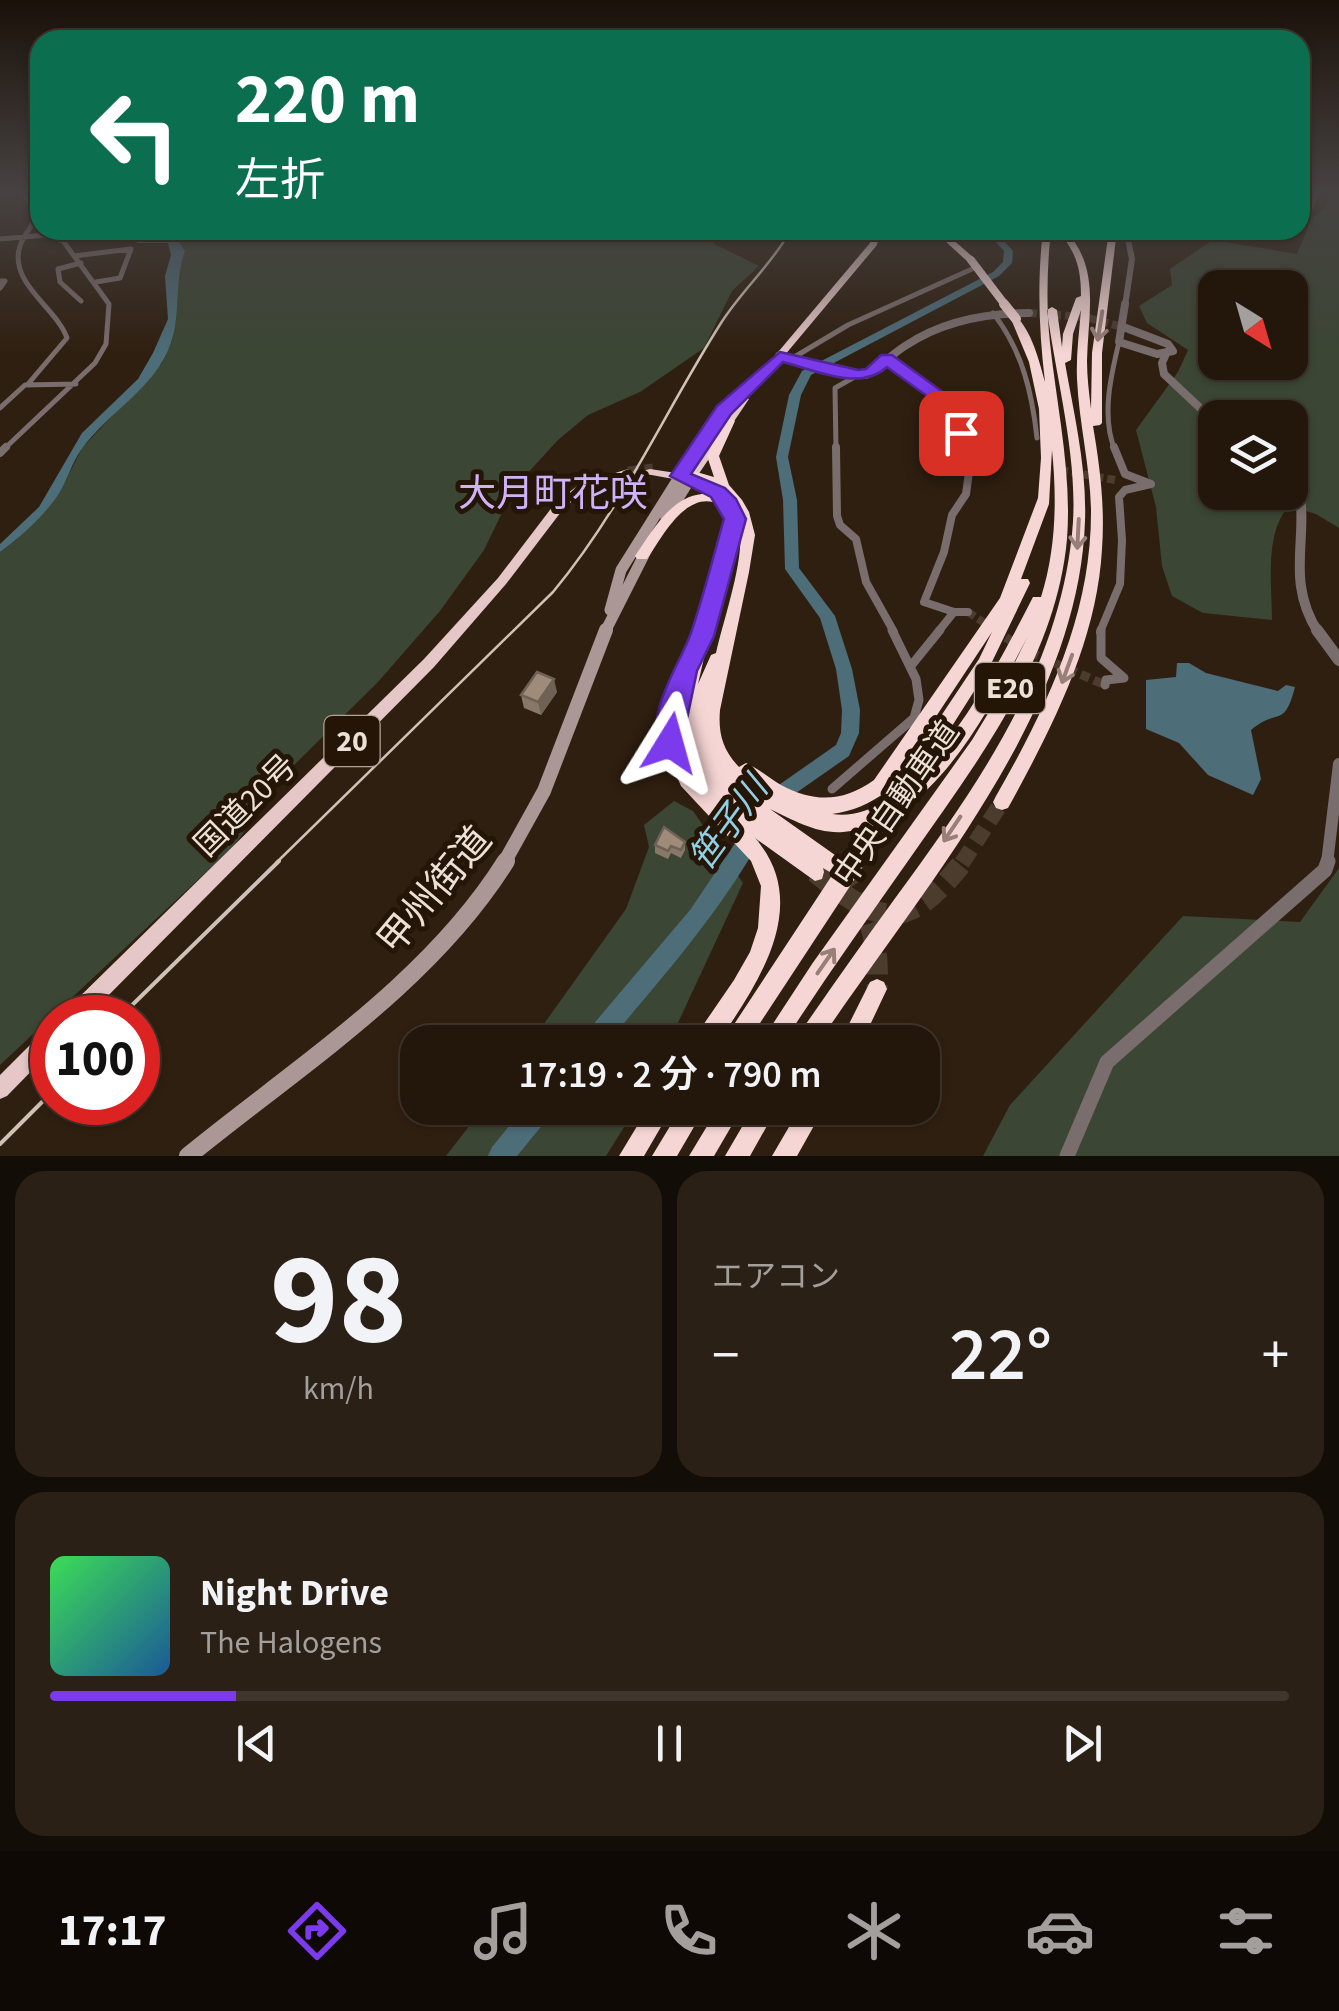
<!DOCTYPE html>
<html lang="ja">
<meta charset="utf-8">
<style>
:root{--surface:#23170c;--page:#2b2015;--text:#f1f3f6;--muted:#a39f9d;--line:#40362d;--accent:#7c3aed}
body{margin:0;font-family:"Source Sans 3","Noto Sans JP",sans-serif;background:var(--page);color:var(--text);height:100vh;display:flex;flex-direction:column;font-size:38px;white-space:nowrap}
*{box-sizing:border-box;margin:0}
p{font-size:32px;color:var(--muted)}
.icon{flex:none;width:55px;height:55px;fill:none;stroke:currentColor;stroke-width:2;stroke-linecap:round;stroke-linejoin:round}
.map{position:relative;height:1156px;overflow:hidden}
.side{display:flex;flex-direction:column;gap:15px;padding:15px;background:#130d07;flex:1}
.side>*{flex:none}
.top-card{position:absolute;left:30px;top:30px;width:1280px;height:210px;border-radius:30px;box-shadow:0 2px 8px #0004,0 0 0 2px var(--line);background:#0b6e4f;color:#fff;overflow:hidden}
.needle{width:65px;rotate:143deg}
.controls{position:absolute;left:1198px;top:270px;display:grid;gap:20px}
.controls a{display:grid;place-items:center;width:110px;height:110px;border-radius:20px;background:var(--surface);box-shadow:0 2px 8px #0004,0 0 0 2px var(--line);font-size:50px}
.speed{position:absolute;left:30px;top:995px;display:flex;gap:20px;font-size:50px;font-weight:700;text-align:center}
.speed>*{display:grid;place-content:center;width:130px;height:130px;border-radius:50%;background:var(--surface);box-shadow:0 2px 8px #0004,0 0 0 2px var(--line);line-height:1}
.speed .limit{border:15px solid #d22;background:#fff;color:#111}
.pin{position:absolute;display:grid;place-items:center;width:85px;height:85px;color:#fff;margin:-42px;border-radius:20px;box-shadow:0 5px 15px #0006}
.me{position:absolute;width:110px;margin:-55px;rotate:8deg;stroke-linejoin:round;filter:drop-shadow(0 0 8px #0008)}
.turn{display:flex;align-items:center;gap:35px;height:210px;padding:0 40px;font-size:45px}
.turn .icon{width:130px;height:130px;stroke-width:2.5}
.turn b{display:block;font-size:70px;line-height:85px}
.big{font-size:75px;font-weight:600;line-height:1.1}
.side .tile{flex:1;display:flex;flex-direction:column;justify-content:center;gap:15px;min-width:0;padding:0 35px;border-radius:30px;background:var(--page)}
.side .dial{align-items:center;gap:0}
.dial b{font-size:130px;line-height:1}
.song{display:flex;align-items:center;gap:30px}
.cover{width:120px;height:120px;border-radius:15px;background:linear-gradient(135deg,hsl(130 70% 55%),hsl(210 70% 35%))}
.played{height:10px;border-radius:5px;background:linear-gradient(90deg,var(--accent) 15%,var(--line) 15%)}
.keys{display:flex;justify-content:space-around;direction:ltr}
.heat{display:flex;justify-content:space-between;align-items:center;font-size:55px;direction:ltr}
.side .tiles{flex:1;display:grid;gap:15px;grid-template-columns:1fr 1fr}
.tile:last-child{grid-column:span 2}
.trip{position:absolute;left:400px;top:1025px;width:540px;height:100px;border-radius:30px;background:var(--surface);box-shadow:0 2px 8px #0004,0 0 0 2px var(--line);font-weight:600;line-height:100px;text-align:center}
.menu{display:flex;height:160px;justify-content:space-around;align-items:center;background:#0e0905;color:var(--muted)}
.menu .icon{width:70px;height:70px}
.menu .on{color:var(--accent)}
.menu b{font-size:45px;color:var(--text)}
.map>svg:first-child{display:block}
</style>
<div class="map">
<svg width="1339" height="1156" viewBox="0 0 1339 1156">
<rect width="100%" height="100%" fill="#2f1f10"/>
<path fill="#3b4634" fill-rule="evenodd" d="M1328 192H1339V528L1316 514 1289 506C1264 533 1272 586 1272 620L1203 613 1172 596 1162 566 1156 507 1136 430 1178 372 1188 350 1147 323 1139 306 1172 285 1170 269 1213 240 1297 254 1312 218 1327 206ZM1215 288H1290V362H1215ZM1215 418H1290V492H1215Z
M149 230H714V244L759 266 732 291 704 348 640 392 588 415 558 440 514 488 484 550 440 611 378 682 282 777 234 846 0 1065V552L16 540 60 492 82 448 162 363 172 341 179 268 185 251 165 235 155 236Z
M674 801 693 811 743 883 669 1042H531L626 909 649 847 644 825Z
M1339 868V1156H983L1010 1105 1183 916 1300 922Z
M483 1108H636L606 1156H446Z"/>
<path fill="#4d6d79" d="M133 230 175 236 185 251C174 281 181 313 171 343 155 389 108 412 81 450 72 463 68 478 60 492 46 514 21 537 0 552V544L39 507 82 433 138 379 153 353 168 319 165 276 171 255 168 243H137Z
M1177 663H1189L1206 673 1278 691 1286 685 1295 687C1284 729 1279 707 1251 730L1261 779 1253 795 1208 775 1179 743 1146 729V680L1176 677Z"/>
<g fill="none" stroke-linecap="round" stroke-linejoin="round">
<path fill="#4d6d79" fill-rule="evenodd" d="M985 230H994L1013 251 1012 263 999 276 811 375 801 395 788 457 797 500 799 568 835 616 852 669 860 710 859 733 849 756 773 809 766 806 763 800 766 794 836 745 841 733 842 710 836 669 820 618 785 569 783 500 776 457 789 395 802 371 993 272 1003 262 1004 251Z
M751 828 758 830 761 837 758 844C716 917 662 978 608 1042H581L585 1034 690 910 744 830Z
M524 1108H552L549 1117 517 1156H488L492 1147Z"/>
<path stroke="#4b3c2e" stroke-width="8" stroke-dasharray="8 4" stroke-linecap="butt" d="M1060 470 1115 480
M968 612 998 632"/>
<path stroke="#4b3c2e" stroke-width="9" stroke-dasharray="9 5" stroke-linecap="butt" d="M994 630 1025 650 1105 685"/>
<path stroke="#4b3c2e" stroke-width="8" stroke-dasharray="8 4" stroke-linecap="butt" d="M1029 313 1085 317 1126 328"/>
<path stroke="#4b3c2e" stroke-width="11" stroke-dasharray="11 6" stroke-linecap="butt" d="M628 472 653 469"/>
<path stroke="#4b3c2e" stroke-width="16" stroke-dasharray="16 9" stroke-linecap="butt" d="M962 863 1002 802"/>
<path stroke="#4b3c2e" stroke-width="21" stroke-dasharray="21 10" stroke-linecap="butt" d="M839 870C869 905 880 943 877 989
M815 872C881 927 907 932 964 861"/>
<path stroke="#7a6d6d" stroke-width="5" d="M21 192 38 210C35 225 24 233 20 246 8 283 57 308 67 338L28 384
M1300 223 1306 219 1317 192
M86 236 111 230
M0 239 58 234
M59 240 86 236 91 230
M74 256 131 249 120 278 96 282
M81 263 58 269 60 282 81 301
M0 281H5L0 288
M993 313C1022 350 1032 392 1037 438
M791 359 848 325 972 269
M887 359C922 385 955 405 964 450
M0 408 25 385 76 384
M3 450 95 363 106 344 109 304 58 234
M836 450 835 388 858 375
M1115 450C1101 417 1111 375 1119 342"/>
<path stroke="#7a6d6d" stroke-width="8" d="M836 447 837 516 840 525 856 539 866 582 894 632
M964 447 969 472 966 494 952 515 944 552 924 602 954 612H968
M0 453 6 447
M938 632 954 612
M1100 632 1120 584 1122 540 1119 497 1125 490 1151 484 1125 474 1114 447"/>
<path stroke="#7a6d6d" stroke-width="9" d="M1101 630V658L1124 678 1106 680 1105 685
M910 667 940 630
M832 789 914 718 919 700 916 679 892 630"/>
<path stroke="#7a6d6d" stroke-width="6" d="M1125 306 1132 259 1126 230"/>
<path stroke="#7a6d6d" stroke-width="8" d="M1125 304 1119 342 1157 354 1173 351 1168 344 1126 328
M1166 354 1162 363 1164 374 1215 422
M779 356 866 375C880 367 891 355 905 346 942 321 985 313 1029 313"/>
<path stroke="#7a6d6d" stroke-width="10" d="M1290 467C1319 522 1279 571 1318 632"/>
<path stroke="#7a6d6d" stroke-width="12" d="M1317 630 1339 660
M1327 863 1339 764"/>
<path stroke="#7a6d6d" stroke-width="15" d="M1067 1156 1107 1062 1325 870 1328 861"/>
<path stroke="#ac9797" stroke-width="11" d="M666 518 690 479
M610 610 621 570 680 476
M605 632 648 547"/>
<path stroke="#ac9797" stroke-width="14" d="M504 863 544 791 606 630"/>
<path stroke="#ac9797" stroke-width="18" d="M188 1156C297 1067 430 983 506 861"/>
<path fill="#e4c7c6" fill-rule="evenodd" d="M872 230H880L877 245 774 368 744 396 749 399 694 481 690 482 646 474 645 472 646 470 650 469 676 473 721 408 768 364 870 243ZM735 405 687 475H686L728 412Z
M628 469 633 472 632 474 588 488 564 508 506 584 434 667 86 1018H63L65 1011 424 659 498 578 556 502 580 484Z
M52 1027V1050L7 1096 0 1099V1075L45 1030Z"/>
<path fill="#f6d6d5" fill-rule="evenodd" d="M933 230H942L974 258V262H968Z
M1043 230H1051C1047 268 1046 305 1050 343 1057 408 1072 473 1067 539 1056 661 975 765 908 861 866 921 823 981 784 1042H761L812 964 972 740 995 702 1028 636C991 706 933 825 843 832 817 834 793 820 770 809L842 860 844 866 842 872 835 875 823 868 824 872 822 879 815 881 755 838C813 904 758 984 718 1042H694L697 1034 734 980 750 952 758 928 761 886 751 861 681 786 665 749 666 707 691 645 728 528C727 515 728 506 713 502 683 495 661 539 647 559H637L635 556C651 533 670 497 702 494 710 493 719 495 727 496L711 484 689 478 687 475 693 471 714 477 707 456 723 421 725 419H733L735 421 719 456 729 485 742 500 749 512 755 535 749 572 720 710C718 734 723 750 739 767L746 763C759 769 769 778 781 785 815 803 843 802 874 780L1000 598 1038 498 1041 458 1039 409 1029 362 1011 319 1016 316C1032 332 1039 360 1045 382 1039 331 1037 282 1043 230ZM1052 450C1057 499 1056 550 1041 597H1033C1000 661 918 827 832 814 853 811 869 804 886 792L992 632 979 659 921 746 919 751 921 756 927 758 933 756 990 666 1030 583 1028 579H1021L1049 504ZM740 528C744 562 724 618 716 653L711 655 698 684 714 614Z
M1057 230H1065C1101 268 1088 313 1087 361 1087 377 1089 393 1091 409L1092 353 1109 230H1117L1102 353V423L1100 425 1093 426C1100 467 1105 507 1102 549 1097 641 1052 728 1008 808L1002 810 996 808 993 802 996 796C1047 707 1092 614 1091 509 1090 465 1079 423 1077 379 1076 356 1079 333 1081 310L1073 334 1071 360 1065 363C1074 414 1087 468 1085 521 1079 712 921 890 819 1042H796L799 1034C831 988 863 942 896 897 978 785 1063 665 1073 522 1077 452 1056 379 1047 310L1052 307 1057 310 1062 347 1063 334 1076 298 1081 296C1081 267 1076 252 1057 230Z
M877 979 884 982 887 989 862 1042H840L870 982Z
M648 1108H672L644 1156H619Z
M681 1108H705L677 1156H652Z
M718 1108H742L714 1156H689Z
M753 1108H777L750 1156H725Z
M800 1108H824L797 1156H772Z"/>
<path stroke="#cec2b8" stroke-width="2.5" d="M276 863 553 592C622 509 664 413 721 323 742 290 772 264 791 230"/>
<path stroke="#cec2b8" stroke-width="4" d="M119 1018 279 861
M0 1144 52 1092"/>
<path stroke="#f6d6d5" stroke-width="8" d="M971 260 1006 306"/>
<path stroke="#f6d6d5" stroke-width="10" d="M1004 304 1016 319"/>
<path stroke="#f6d6d5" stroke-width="16" d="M853 863 927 751"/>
<path stroke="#f6d6d5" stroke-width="21" d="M735 1042 854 861"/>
</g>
<path fill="#897868" d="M557 692 541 715 524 708 521 695Z
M685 842V850L681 858 671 853 668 859 655 853V845Z"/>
<path fill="#6f6155" d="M554 679 557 692 541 715 538 702Z"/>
<path fill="#9f8b79" stroke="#6f6155" stroke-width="2.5" d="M537 672 554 679 538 702 521 695Z
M664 827 685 842 681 850 671 846 668 851 655 845Z"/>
<defs><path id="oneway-shaft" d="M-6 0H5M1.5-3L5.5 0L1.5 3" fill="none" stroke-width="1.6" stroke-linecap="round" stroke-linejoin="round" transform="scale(2.5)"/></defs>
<g stroke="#987f78">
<use href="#oneway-shaft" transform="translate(1100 326) rotate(99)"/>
<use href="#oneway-shaft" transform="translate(1078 534) rotate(93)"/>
<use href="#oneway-shaft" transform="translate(1067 669) rotate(110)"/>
<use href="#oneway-shaft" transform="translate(952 829) rotate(124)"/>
<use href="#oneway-shaft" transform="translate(826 961) rotate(-55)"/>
</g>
<linearGradient id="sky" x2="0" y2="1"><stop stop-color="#1a1109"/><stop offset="0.54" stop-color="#474242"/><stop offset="1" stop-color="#474242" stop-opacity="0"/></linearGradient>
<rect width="1339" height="354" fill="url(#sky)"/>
<path fill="#7c3aed" stroke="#51269a" stroke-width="2.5" d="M780 352 858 370 866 369 881 355H892L947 395 970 433 961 438 954 437 934 401 887 367C860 392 815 370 783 362L731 414 691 474 725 488 736 499 746 519 714 636 697 671 680 752 670 755 661 752C643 714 679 667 691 633 704 595 713 557 724 519L711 497 670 476 717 406Z"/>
<g text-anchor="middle" stroke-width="10" stroke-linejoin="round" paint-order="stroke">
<g fill="#251507" stroke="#b0a499" stroke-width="2.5">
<rect x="975" y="663" width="70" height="50" rx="8"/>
<rect x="324.5" y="716" width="55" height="50" rx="8"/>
</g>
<g font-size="30" font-weight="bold" fill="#ece1d7">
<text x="1010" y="698">E20</text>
<text x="352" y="751">20</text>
</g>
<g font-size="32" fill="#ece1d7" stroke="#251507">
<text transform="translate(896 803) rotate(-55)" y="11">中央自動車道</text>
<text transform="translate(245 805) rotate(-45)" y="11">国道20号</text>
</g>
<g font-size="35" font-style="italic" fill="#91cfe7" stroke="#251507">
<text transform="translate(728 823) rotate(-54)" y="12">笹子川</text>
</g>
<g font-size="38" fill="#cdb3f8" stroke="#251507">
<text x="553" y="506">大月町花咲</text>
</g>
<g font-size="38" fill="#ece1d7" stroke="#251507">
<text transform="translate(434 890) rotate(-50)" y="13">甲州街道</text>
</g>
</g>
</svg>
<div class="controls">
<a><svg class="needle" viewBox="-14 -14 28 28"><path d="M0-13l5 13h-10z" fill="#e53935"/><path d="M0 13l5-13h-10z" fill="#a39f9d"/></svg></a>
<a><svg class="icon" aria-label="layers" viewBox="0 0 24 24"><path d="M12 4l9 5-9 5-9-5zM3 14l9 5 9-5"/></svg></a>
</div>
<div class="speed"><div class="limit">100</div></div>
<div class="pin" style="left:961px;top:433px;background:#d93025"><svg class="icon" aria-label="arrive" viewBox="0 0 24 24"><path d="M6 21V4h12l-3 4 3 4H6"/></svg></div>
<svg class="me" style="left:670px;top:743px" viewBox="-20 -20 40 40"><path d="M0-17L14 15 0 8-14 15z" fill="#7c3aed" stroke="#fff" stroke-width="4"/></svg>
<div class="trip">17:19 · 2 分 · 790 m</div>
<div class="top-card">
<div class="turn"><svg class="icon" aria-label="left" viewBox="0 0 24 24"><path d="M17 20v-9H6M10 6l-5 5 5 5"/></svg><div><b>220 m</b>左折</div></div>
</div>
</div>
<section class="side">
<div class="tiles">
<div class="tile dial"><b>98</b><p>km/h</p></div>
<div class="tile"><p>エアコン</p>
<div class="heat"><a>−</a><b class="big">22°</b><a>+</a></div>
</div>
<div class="tile">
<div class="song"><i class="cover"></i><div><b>Night Drive</b><p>The Halogens</p></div></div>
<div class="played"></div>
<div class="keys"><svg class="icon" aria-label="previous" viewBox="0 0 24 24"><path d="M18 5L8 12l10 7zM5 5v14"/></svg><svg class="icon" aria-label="pause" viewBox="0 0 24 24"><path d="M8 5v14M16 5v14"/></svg><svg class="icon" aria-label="next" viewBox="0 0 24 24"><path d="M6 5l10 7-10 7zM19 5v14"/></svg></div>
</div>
</div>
</section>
<nav class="menu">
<b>17:17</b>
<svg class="icon on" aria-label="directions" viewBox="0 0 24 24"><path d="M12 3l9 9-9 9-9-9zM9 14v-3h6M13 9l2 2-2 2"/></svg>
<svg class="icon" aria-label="music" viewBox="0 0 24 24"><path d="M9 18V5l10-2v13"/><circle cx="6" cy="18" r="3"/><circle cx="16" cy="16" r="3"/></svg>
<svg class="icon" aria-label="phone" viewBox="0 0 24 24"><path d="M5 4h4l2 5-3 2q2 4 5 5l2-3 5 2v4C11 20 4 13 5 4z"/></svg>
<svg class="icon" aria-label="climate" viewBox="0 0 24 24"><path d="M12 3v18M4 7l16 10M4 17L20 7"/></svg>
<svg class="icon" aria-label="car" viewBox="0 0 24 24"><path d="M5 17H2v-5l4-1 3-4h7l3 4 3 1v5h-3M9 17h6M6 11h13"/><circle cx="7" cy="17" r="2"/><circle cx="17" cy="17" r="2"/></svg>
<svg class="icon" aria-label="filters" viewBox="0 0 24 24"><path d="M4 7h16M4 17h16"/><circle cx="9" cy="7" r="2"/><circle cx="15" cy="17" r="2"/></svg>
</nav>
